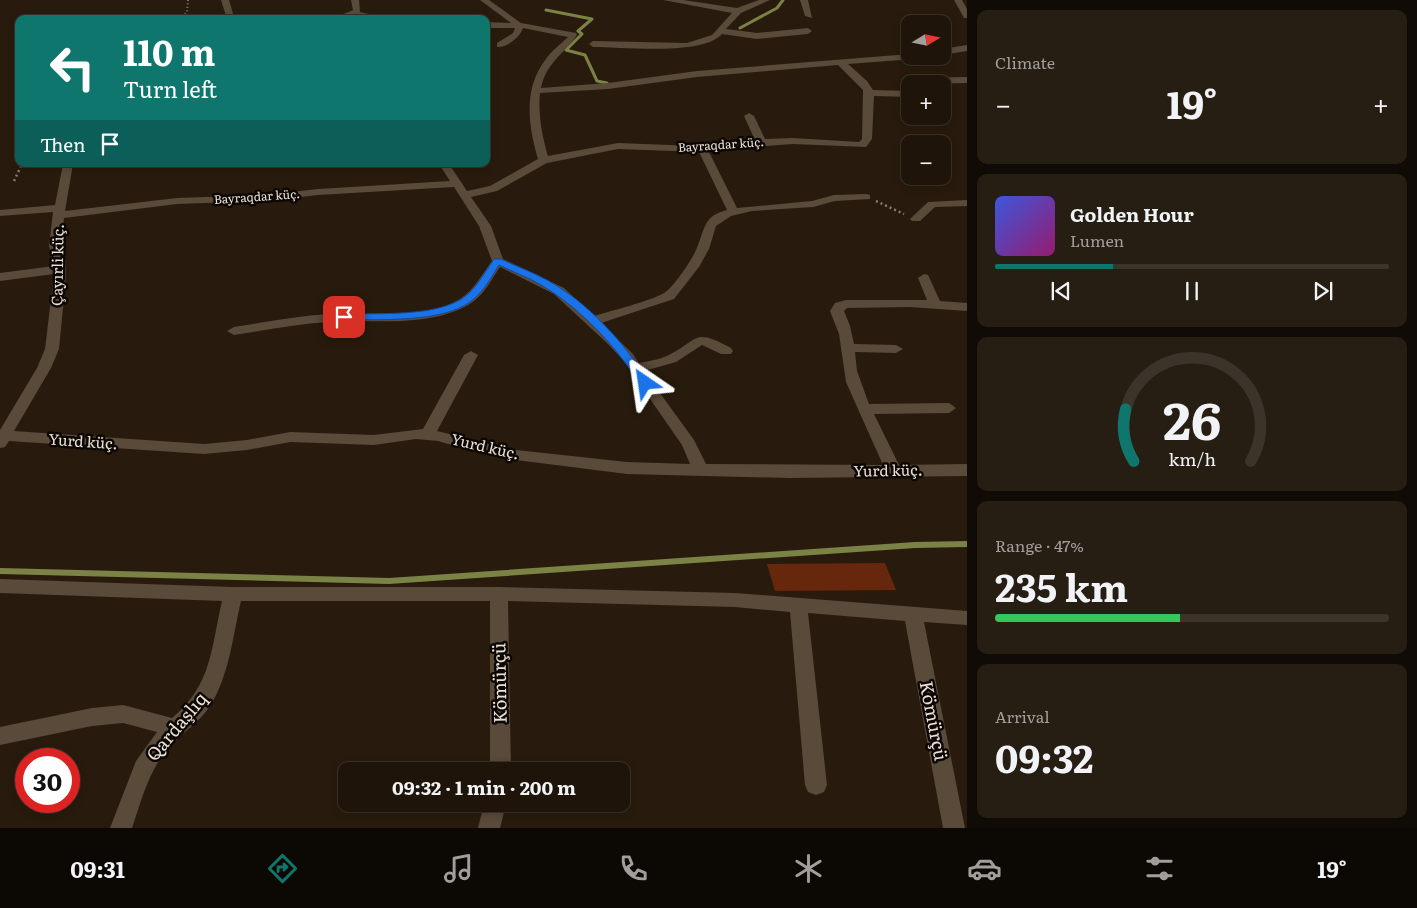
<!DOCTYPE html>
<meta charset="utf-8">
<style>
:root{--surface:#1e140a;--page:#261d13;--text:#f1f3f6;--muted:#a19e9c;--line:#3c332b;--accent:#0f766e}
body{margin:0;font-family:Literata,serif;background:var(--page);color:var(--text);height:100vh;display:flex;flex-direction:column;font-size:19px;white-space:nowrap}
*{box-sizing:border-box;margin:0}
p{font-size:16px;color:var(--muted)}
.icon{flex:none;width:28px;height:28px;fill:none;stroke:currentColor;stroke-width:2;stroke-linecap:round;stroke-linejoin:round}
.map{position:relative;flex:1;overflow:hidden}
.side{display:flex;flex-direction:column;gap:10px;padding:10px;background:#100b06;width:450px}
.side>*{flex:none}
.top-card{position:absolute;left:15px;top:15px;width:475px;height:152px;border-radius:10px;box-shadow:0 2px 8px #0003,0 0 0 1px var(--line);background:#0f766e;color:#fff;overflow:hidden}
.needle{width:32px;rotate:80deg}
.controls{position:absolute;left:901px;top:15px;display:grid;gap:10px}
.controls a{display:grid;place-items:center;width:50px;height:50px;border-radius:10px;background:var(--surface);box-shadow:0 2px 8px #0003,0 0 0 1px var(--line);font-size:25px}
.speed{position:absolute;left:15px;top:748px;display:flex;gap:10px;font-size:25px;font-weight:700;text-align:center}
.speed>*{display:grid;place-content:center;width:65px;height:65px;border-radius:50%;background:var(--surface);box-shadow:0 2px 8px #0003,0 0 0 1px var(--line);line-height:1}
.speed .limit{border:8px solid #d22;background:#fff;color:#111}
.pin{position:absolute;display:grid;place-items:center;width:42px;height:42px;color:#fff;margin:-21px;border-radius:10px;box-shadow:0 2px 8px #0006}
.me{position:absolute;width:55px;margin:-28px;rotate:328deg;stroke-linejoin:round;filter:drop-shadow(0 0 4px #0008)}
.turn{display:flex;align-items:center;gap:18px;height:105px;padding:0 25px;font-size:22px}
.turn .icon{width:65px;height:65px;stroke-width:2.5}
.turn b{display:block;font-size:35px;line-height:42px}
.then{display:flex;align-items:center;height:48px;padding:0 25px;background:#0003;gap:10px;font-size:19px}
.big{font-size:38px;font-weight:700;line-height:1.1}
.side .card{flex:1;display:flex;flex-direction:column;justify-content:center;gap:8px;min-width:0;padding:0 18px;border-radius:10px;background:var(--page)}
.side .dial{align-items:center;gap:0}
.dial svg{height:130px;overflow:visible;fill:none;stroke:var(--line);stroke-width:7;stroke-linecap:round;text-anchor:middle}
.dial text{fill:var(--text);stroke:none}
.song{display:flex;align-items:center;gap:15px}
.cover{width:60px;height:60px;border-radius:8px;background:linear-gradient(135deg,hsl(230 70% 55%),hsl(320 70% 35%))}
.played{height:5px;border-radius:2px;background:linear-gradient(90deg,var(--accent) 30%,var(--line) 30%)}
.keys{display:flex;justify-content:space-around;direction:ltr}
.heat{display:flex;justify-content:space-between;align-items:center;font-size:28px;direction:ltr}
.charge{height:8px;border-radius:4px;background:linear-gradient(90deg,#34c759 47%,var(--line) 0)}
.trip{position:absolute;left:338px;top:762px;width:292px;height:50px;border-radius:10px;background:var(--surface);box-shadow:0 2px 8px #0003,0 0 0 1px var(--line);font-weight:700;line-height:50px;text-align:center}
.tab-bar{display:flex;height:80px;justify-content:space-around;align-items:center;background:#0c0804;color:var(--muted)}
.tab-bar .icon{width:35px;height:35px}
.tab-bar .on{color:var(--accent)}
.tab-bar b{font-size:22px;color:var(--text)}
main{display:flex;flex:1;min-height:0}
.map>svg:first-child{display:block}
</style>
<main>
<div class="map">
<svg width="967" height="828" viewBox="0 0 967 828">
<rect width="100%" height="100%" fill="#281b0d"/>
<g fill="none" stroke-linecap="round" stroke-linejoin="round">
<path stroke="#7b8245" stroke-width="3" d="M546 10 592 19 578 31 582 34 566 50 585 55 597 81 607 83
M740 28 777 8 783 0"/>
<path stroke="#7b8245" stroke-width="6" d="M0 571 389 581 915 545 967 544"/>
</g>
<path fill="#67270c" d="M885 563 896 590 775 591 767 564Z"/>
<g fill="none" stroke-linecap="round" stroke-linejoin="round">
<path stroke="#887d72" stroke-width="2" stroke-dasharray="1 2.5" stroke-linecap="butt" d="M180 19 187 12 188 0"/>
<path stroke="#887d72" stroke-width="2.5" stroke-dasharray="2 3" stroke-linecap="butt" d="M14 181 22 164
M876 201 904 214"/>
<path fill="#594a3a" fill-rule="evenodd" d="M221 0H229L234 17H256L260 19H227Z
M351 0H359L360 12 382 17C374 22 364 15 355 16 347 16 339 19 331 19L351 11 353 10Z
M480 0H489L521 23 576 33 577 35C564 54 546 63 541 88L608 83 697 71 910 54V56H918L914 59 848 64 867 81 873 90 910 91V97L874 96 872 139 866 147 793 144 708 150 737 208 812 201 834 195 866 194 870 195V199L835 201 813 207 752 211 731 216 716 226 709 249 699 267 674 299 601 323 633 354 639 363C648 361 658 360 667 356 700 340 692 327 731 348L733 351 731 354H721L702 345 676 362 644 371 694 440 706 464 883 465 846 382 839 334 830 311 835 303 846 300H927L918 278 924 274 928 275 940 301 967 303V311L910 307 847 308 844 311 850 326 854 344 896 345 903 349 896 353 855 352 857 371 869 404 949 403 956 408 949 413 874 414 899 465 967 464V476L789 478 627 474 516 460 472 451 438 441 416 439 374 445 290 442 247 450 204 454 9 441 5 447 0 448V430L37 368 45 349 54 274 0 281V273L54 266 49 246 53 212 0 216V210L55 205 63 164H73L65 211 177 198 265 195 318 189 450 181 439 164H449L467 191 490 186 538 159C528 125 523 88 546 59 552 50 561 44 568 37L523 28C520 37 507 48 497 47V43L513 33 515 28H486V22L511 23ZM838 65 863 90 862 139 859 142 793 138 765 139 754 116 749 113 744 116 755 140 724 141 696 146 618 143 548 156C542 136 538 115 540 93L608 89 697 77ZM618 149 699 152 727 210C702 216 705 231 696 250 691 261 674 287 664 293 651 301 610 311 594 316L564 288 503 259 491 226 471 197 497 191 547 163ZM454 187 479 226 492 261C482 274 474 290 460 299 422 321 370 312 329 314 297 316 265 322 234 327L227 331 234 335C265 330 297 324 329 322 374 319 427 328 468 305 483 297 491 280 500 267L554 294 608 344 623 360 682 445 690 464 627 462 516 450 437 431 478 355 471 351 464 355 423 429 374 435 290 432 247 440 204 444 14 431 51 368 59 349 66 277V262L61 246 64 218 177 204 265 201 318 195Z
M663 0H683L737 8 759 0H770L741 13 726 29 757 33 808 28 812 31 808 34 757 39 722 34C703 56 623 47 593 47L589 44 593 41 687 43 712 35 732 13Z
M800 0H808L812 18 805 16Z
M954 0H962L967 9V18H964Z
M967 45V51L942 55V49Z
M967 77V83L915 84 910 81 915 78Z
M967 200V206L935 207 920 221H912L910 219 928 202Z
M0 579 233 587H499L735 593 967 611V625L924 622 965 828H943L905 621 808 613 827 785 824 792 816 795 808 792 805 785 790 612 735 607 508 601 511 771H490V601H241C233 635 230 670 213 701 202 722 180 733 166 751 148 773 141 802 132 828H110L136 761 157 732 123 723 92 726 0 745V727L92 708 123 705 172 718C212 685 211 648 222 601L0 593Z
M484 804H506L500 828H478Z"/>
</g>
<path fill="#1a73e8" stroke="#114b97" d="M494 259H501C516 266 532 272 547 280 589 303 625 344 650 383L649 385H641C616 347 582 309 541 285 528 277 513 272 499 265 491 278 483 293 470 302 441 323 379 319 344 320L339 317 344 314C377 313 435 317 463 298 476 289 485 272 494 259Z"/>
<g text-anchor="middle" stroke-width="5" stroke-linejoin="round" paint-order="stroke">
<g font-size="12" fill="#e9e0d7" stroke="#0c0703">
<text transform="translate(721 145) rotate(-4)" y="4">Bayraqdar küç.</text>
<text transform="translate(257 197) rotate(-4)" y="4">Bayraqdar küç.</text>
</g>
<g font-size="15" fill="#e9e0d7" stroke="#0c0703">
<text transform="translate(58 265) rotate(-89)" y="5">Çayırli küç.</text>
<text transform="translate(83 442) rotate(4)" y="5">Yurd küç.</text>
<text transform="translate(485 447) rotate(13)" y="5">Yurd küç.</text>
<text transform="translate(888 471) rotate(-1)" y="5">Yurd küç.</text>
</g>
<g font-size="18" fill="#e9e0d7" stroke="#0c0703">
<text transform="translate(500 683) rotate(-91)" y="6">Kömürçü</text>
<text transform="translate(933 721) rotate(79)" y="6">Kömürçü</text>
<text transform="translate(177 727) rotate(-50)" y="6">Qardaşlıq</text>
</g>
</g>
</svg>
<div class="controls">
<a><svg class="needle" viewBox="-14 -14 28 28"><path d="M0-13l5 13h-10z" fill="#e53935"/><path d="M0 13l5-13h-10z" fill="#a19e9c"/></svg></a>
<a>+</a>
<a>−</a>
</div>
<div class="speed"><div class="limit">30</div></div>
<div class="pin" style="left:344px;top:317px;background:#d93025"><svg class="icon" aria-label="arrive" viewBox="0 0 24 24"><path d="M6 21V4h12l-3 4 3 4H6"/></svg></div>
<svg class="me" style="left:645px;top:383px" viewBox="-20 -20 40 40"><path d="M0-17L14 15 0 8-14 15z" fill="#1a73e8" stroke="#fff" stroke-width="4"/></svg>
<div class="trip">09:32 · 1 min · 200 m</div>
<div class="top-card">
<div class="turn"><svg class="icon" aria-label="left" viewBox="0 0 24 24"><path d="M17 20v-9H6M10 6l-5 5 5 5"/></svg><div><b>110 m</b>Turn left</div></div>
<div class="then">Then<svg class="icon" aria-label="arrive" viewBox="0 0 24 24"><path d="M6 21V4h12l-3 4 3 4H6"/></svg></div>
</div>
</div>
<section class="side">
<div class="card"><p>Climate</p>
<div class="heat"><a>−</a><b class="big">19°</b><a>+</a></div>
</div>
<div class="card">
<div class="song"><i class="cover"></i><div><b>Golden Hour</b><p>Lumen</p></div></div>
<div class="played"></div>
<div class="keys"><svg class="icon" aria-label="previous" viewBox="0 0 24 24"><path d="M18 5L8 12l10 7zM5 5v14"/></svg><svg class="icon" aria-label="pause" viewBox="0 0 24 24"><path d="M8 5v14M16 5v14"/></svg><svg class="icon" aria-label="next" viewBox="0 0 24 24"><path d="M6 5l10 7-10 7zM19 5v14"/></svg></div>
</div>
<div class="card dial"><svg viewBox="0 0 100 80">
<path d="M14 69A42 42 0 1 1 86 69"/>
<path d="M14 69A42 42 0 0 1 9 37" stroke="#0f766e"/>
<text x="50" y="56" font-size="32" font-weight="700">26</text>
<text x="50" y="72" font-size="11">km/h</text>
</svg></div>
<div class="card"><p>Range · 47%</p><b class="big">235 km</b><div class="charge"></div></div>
<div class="card"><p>Arrival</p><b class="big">09:32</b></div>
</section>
</main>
<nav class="tab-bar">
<b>09:31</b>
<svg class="icon on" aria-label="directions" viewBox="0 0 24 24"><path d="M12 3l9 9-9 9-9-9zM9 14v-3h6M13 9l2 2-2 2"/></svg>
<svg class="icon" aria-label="music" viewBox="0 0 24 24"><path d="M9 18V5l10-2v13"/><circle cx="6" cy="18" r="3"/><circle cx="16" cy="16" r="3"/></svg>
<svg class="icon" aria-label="phone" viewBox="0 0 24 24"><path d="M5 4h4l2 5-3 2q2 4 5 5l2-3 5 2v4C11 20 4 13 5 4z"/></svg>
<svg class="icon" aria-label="climate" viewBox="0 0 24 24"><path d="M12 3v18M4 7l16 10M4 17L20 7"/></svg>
<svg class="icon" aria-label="car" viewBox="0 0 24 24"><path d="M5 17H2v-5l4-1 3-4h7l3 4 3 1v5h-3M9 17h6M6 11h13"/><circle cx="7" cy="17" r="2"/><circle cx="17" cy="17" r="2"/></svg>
<svg class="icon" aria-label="filters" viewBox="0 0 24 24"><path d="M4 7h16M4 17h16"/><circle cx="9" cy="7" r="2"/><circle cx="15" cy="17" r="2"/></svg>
<b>19°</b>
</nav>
